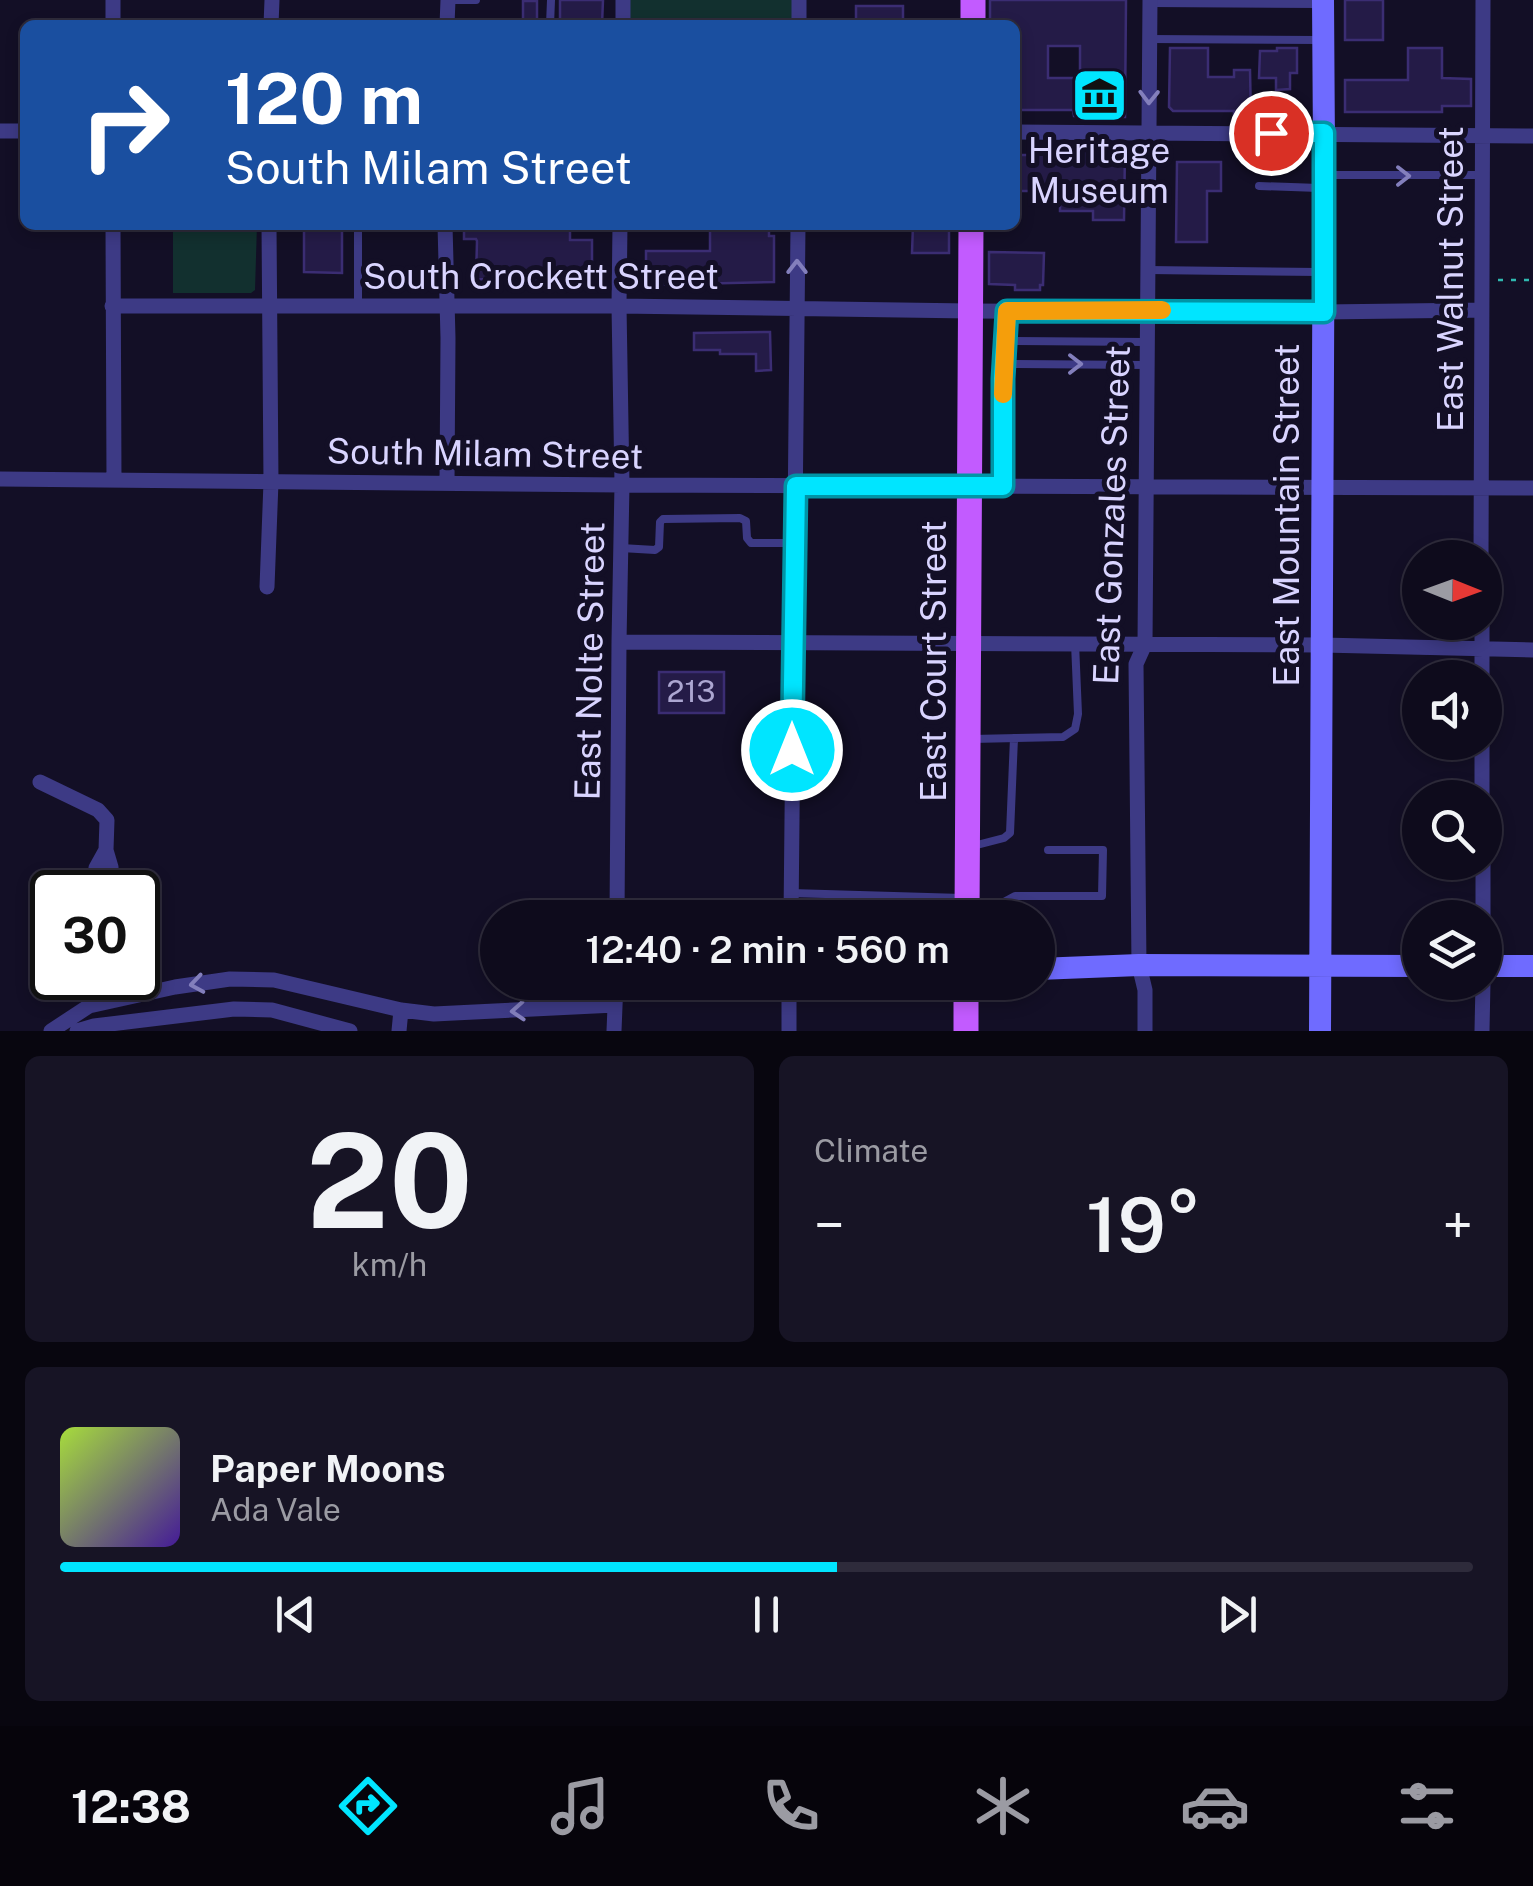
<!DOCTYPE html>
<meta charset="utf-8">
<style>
:root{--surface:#0e0b1c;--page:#171425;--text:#f1f3f6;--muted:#9b9ba3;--line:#2e2b3b;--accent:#00e5ff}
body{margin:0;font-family:"Public Sans",sans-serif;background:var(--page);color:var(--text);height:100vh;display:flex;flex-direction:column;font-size:38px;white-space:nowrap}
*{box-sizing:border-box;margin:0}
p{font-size:32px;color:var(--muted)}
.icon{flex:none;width:55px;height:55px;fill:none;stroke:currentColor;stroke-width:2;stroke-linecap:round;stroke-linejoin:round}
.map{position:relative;height:1031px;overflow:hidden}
.side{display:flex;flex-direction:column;gap:25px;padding:25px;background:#08060f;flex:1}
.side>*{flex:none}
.hud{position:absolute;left:20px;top:20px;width:1000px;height:210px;border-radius:15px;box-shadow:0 5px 15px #0003,0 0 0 2px var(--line);background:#1a4fa0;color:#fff;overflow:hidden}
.needle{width:65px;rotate:91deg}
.buttons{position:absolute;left:1402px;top:540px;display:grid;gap:20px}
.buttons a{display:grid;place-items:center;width:100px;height:100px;border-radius:50%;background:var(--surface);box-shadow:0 5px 15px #0003,0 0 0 2px var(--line);font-size:50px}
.speed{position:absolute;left:30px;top:870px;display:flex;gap:20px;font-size:50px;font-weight:700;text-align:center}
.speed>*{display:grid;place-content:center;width:130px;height:130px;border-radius:50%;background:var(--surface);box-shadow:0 5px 15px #0003,0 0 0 2px var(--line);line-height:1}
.speed .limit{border:5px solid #111;border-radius:15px;background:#fff;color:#111}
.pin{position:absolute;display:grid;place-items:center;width:85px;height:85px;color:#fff;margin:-42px;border:5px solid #fff;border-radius:50%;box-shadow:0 2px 10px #0007}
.me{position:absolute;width:110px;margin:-55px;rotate:0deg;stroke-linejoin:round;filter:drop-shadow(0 0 8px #0008)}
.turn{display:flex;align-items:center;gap:35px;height:210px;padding:0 40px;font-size:45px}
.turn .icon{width:130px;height:130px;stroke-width:2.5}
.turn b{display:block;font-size:70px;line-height:85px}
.big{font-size:75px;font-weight:600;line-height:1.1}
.side .card{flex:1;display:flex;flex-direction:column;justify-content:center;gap:15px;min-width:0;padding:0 35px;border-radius:15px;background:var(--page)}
.side .dial{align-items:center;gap:0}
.dial b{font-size:130px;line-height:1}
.song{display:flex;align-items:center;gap:30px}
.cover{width:120px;height:120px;border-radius:15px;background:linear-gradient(135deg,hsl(80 70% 55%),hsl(260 70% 35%))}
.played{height:10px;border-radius:5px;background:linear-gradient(90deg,var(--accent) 55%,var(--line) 55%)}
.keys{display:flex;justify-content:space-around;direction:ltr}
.heat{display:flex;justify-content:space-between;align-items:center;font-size:55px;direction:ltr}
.side .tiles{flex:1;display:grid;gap:25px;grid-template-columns:1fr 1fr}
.card:last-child{grid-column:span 2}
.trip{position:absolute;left:480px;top:900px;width:575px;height:100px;border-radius:50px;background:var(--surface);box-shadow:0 5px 15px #0003,0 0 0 2px var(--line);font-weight:600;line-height:100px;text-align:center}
.tabs{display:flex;height:160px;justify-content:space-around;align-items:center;background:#06040b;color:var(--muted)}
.tabs .icon{width:70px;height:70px}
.tabs .current{color:var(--accent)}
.tabs b{font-size:45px;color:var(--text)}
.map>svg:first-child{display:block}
</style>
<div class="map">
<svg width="1533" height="1031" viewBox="0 0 1533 1031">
<rect width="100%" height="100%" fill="#130f26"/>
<path fill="#12302f" d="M623 0H799V25H623Z
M173 225H257L255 290 251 293H173Z"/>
<path fill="#241b47" stroke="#3b2d73" stroke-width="2.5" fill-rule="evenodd" d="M560 0H603L602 25H560Z
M990 0H1126L1125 117 1074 116 1073 110H1015V25H990ZM1048 46H1080V78H1048Z
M1345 0H1383V40H1345Z
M523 1H537V25H523Z
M856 6H903V25L856 24Z
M1170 48H1208V77H1234V70H1250L1251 119H1234V111H1173L1169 107Z
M1277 48H1297V73H1290V89L1276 90V78H1259L1260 51H1277Z
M1408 48H1442V78L1471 79V106H1442V112H1345V80H1408Z
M1034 149H1125L1124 220H1093V211H1060V191H1015V155H1034Z
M1177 162H1221V191H1207V242H1176Z
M304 225H342V273L304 272Z
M464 225H570V240H592V283L476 279 477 241 476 239H464Z
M710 225H769V236H774V282L646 285V251H710Z
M913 225H949V253H912Z
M989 252 1044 253 1043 285H1040V290H1015V285L989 284Z
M770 332 771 370 756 371V354H720V350H694V333Z
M659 672H724V713H659Z"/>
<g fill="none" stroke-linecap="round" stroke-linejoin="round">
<path stroke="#2fb8b0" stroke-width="2.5" stroke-dasharray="5 8" stroke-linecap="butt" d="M1498 280H1533"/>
<path stroke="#3d3a85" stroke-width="8" d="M448 0H476
M1150 3 1318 4
M550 25 551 0
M1149 39 1319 40
M1328 175H1482
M1259 186 1319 188
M1148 270 1319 272
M358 307V225
M1005 341 1147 342
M1004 364 1147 365
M1003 486V379L1007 311
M621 548 655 550 659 547 660 522 663 519 740 518 746 521 747 538 751 543H795
M972 739 1063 737 1075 729 1078 714 1075 643
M973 846 1004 838 1010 833 1014 738
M791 893 962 898
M971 908H993L1015 896H1102L1103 850H1048"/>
<path stroke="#3d3a85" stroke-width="15" d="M113 0V25
M271 25 272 0
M447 25 448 0
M623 25V0
M799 25V0
M0 131H25
M1015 132 1533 136
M113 225 114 480
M445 225 448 338 447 483
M112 306H619L970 311 1323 312 1481 310
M0 479 622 485 1533 488
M1481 558 1483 0
M267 587 271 482 269 225
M1482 622V678
M619 642 1322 645 1533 650
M1482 742V798
M40 782 98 810 107 820 106 850 111 867 112 892
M1483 862V918
M93 892 96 868 106 850
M617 918 619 642 622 485 619 306 620 225
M791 918 798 225
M789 982V1031
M89 1006 105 978
M51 1031 89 1006 175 987 230 979 274 980 401 1010 434 1014 615 1005
M77 1031 94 1026 234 1009 272 1010 350 1031
M399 1031 401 1010
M614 1031 616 982
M1145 1031V990L1139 965 1136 664 1145 644 1150 0
M1482 1031 1483 982"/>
<path stroke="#6f6bff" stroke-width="22" d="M1485 966H1533
M1038 969 1139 965 1420 966
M1320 1031 1324 148 1323 0"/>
<path stroke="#c25bff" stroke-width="25" d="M973 25V0
M967 918 971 225
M966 982V1031"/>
</g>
<defs><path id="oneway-chevron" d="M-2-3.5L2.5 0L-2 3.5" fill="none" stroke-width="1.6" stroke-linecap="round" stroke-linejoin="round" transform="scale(2.5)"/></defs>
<g stroke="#837fbc">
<use href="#oneway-chevron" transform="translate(1149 97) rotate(91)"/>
<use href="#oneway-chevron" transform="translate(1403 176)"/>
<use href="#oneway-chevron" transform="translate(797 267) rotate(-90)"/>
<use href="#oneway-chevron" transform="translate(1075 364)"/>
<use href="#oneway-chevron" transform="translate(197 984) rotate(171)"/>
<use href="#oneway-chevron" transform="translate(518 1011) rotate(176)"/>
</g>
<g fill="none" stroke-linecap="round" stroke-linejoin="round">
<defs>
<path id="route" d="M792 750 796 486H1003V379L1007 311 1324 312V133H1271"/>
</defs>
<use href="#route" stroke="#0095a6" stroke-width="25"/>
<use href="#route" stroke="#00e5ff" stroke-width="18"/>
<path stroke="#f59e0b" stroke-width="18" d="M1003 394 1007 311 1162 310"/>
</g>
<defs>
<symbol id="museum-square" viewBox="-11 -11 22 22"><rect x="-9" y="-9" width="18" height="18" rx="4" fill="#00e5ff" stroke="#130f26"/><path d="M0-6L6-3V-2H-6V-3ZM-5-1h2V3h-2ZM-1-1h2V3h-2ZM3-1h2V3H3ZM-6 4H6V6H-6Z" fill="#111"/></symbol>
</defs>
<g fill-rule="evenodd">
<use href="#museum-square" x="1068" y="64" width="63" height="63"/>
</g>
<g text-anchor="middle" stroke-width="10" stroke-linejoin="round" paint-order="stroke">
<g font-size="30" fill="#aca6d1">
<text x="691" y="702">213</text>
</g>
<g font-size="35" fill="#d9d4ff" stroke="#130f26">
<text x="1099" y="163">Heritage<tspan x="1099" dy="40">Museum</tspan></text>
</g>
<g font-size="35" fill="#d9d4ff" stroke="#130f26">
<text x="541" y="289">South Crockett Street</text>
<text transform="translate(1451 279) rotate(-90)" y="12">East Walnut Street</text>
<text transform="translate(485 454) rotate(1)" y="12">South Milam Street</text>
<text transform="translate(1112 515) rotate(-88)" y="12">East Gonzales Street</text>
<text transform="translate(1287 515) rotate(-90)" y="12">East Mountain Street</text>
<text transform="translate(590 661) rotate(-89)" y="12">East Nolte Street</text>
<text transform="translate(934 661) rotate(-90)" y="12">East Court Street</text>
</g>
</g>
</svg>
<div class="buttons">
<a><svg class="needle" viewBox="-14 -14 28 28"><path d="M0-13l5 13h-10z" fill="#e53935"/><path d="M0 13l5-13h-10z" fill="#9b9ba3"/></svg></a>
<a><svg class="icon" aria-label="sound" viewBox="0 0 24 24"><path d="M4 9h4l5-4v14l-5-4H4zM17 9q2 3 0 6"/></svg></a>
<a><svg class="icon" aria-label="search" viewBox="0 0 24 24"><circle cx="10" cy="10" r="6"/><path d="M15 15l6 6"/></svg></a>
<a><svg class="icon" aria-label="layers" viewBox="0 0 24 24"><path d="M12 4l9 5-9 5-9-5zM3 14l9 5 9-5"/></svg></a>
</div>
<div class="speed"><div class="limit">30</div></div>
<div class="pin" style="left:1271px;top:133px;background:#d93025"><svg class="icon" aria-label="arrive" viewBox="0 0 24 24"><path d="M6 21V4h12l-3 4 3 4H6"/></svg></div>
<svg class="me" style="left:792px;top:750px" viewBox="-20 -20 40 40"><circle r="17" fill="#00e5ff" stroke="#fff" stroke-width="3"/><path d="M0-11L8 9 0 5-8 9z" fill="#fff"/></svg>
<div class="trip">12:40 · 2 min · 560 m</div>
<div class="hud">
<div class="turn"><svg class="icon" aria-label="right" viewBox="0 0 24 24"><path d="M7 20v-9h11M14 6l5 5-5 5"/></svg><div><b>120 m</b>South Milam Street</div></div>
</div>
</div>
<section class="side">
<div class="tiles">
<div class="card dial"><b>20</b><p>km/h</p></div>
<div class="card"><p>Climate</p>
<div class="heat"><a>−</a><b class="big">19°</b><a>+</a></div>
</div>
<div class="card">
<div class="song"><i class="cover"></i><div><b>Paper Moons</b><p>Ada Vale</p></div></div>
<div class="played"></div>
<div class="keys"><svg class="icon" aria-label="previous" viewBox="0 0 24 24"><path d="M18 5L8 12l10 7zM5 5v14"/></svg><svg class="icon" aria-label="pause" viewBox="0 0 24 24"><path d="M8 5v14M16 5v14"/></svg><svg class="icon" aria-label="next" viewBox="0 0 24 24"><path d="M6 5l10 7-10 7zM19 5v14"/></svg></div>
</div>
</div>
</section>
<nav class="tabs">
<b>12:38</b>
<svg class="icon current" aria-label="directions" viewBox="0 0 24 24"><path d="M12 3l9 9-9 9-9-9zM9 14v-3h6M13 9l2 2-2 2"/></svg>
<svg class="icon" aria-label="music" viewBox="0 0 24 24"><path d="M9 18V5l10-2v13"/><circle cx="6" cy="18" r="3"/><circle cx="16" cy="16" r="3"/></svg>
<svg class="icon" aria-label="phone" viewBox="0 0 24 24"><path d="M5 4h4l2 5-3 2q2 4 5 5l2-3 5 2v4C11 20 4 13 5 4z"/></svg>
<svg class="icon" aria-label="climate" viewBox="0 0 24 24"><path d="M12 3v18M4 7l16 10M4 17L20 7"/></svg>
<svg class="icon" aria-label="car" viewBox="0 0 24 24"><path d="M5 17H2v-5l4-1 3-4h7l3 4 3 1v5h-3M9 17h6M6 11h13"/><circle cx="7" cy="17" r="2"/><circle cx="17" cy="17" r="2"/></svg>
<svg class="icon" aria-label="filters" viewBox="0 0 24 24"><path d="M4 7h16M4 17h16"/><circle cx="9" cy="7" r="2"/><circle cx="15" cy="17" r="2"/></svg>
</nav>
